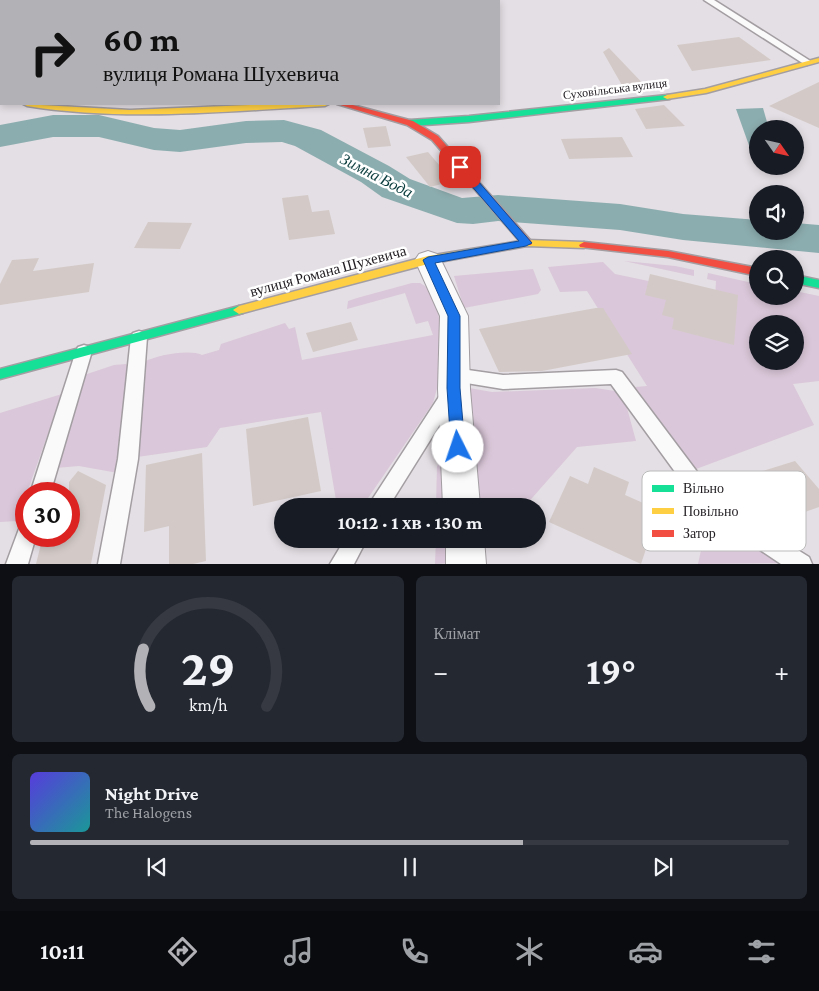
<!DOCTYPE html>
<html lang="uk">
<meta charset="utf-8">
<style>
:root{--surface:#171b24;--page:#242831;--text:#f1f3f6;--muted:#9ea1a6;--line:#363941;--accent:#b2b1b5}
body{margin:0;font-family:"Crimson Pro",serif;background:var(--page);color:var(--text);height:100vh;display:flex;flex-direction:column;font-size:19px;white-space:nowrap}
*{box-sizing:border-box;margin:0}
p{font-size:16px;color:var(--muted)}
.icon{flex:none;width:28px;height:28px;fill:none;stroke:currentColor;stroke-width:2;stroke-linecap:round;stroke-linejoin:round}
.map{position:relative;height:564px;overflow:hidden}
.details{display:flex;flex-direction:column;gap:12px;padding:12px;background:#0d0f14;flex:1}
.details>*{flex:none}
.top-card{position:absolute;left:0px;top:0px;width:500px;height:105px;box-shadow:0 2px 8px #0003;background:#b2b1b5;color:#111;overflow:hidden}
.needle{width:32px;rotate:124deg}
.buttons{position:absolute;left:749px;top:120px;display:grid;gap:10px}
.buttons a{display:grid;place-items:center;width:55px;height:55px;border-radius:50%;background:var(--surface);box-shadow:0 2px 8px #0003;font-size:25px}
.speed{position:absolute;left:15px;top:482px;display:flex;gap:10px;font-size:25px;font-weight:700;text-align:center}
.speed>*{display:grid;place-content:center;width:65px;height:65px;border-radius:50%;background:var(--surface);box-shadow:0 2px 8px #0003;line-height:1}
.speed .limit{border:8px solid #d22;background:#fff;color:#111}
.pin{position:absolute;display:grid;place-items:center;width:42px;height:42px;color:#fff;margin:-21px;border-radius:10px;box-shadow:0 2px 8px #0006}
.me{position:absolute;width:55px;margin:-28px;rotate:356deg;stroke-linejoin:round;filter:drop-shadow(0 0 4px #0008)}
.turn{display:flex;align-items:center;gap:18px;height:105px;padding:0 20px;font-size:22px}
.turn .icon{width:65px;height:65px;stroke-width:2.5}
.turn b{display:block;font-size:35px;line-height:42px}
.big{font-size:38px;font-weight:700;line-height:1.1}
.details .tile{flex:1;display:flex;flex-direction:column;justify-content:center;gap:8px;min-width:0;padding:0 18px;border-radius:8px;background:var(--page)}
.details .dial{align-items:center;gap:0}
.dial svg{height:130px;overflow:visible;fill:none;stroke:var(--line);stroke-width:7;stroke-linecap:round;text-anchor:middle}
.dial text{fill:var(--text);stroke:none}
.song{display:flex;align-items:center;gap:15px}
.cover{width:60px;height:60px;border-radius:8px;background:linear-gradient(135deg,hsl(250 70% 55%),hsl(180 70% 35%))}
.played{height:5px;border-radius:2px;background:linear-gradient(90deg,var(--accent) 65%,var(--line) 65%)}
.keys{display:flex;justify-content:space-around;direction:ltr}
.heat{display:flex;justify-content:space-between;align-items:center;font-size:28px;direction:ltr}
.details .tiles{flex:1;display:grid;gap:12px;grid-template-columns:1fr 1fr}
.tile:last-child{grid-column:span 2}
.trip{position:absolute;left:274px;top:498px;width:272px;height:50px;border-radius:25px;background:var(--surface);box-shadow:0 2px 8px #0003;font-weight:700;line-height:50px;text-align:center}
.menu{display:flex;height:80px;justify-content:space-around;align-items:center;background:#090b0e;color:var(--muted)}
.menu .icon{width:35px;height:35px}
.menu .selected{color:var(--accent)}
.menu b{font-size:22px;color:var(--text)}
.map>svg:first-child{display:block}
</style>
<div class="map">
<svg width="819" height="564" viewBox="0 0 819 564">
<rect width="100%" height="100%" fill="#e4dfe4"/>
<path fill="#dac7d9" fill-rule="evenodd" d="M624 261 675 266 694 270V276Z
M603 262 615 274 658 283 714 318 716 281 707 279 708 273 757 284 758 296H795V291L819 296V381L793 384 814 425 696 469 635 387 647 386 587 291 560 292 548 267ZM758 324H795V361H758Z
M533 269 541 290 538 294 464 308 454 276Z
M412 283H420L425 286 434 299 440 321 444 363 433 403 366 501 347 506H337L321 412 220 428 207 447 137 457 144 362C157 355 189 349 202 355L219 350 221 344 285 323 289 329 295 327 302 360 433 335 428 321 416 324 405 293 347 309 348 301 357 298Z
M126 364 128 366V377L118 473 79 466 55 468 84 375 114 365Z
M469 388 492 392 595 388 615 391 624 397 636 441 577 447 525 506H474L466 415Z
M62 394 17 521 0 522V413Z
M445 459 448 506H436L437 466Z
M708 519 783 563 698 564Z
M436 539H449L450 563 435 564Z"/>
<path fill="#8cadaf" d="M763 108 769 129H758L757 147 751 151 736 109Z"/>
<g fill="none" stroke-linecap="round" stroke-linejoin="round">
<path fill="#8cadaf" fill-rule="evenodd" d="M53 115H99L154 128 180 130 246 121 284 120 321 130 389 166 410 179 462 198 498 195 620 204 683 214 758 220V231H795V223L819 225V253L683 240 620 230 498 221 473 224 457 223 382 197 361 182 295 146 282 142 246 143 180 152 154 150 99 137H53L0 147V125Z"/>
</g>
<path fill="#d3cac7" d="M739 37 771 60 692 71 677 45Z
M609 48 650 91 627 94 603 52Z
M819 82V128L769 106Z
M664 105 685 126 646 129 635 109Z
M386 126 391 146 368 148 363 128Z
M622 137 633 157 569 159 561 139Z
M428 152 453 181 430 187 406 157Z
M308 195 312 212 329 210 335 234 289 240 282 198Z
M148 222 192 223 180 249 134 248Z
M39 258 33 271 94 263 89 292 0 305V284L12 260Z
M650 274 738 295 734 345 672 329 674 318 662 315 666 300 645 295Z
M596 308H603L632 354 542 371 499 372 479 329Z
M351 322 358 340 313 352 306 333Z
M308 417 321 491 253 506 246 429Z
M202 453 206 561 193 564H169V526L144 532 146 465Z
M795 461 819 489V507L774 523 740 478Z
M594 467 629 482 625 495 659 510 641 564 549 522 570 476 588 484Z
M78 471 106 485 91 564H36L43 536H69V482Z"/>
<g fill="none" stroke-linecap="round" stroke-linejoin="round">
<defs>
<path id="lane" d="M704 0H714L812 62 807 65 804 64Z
M139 331 145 333 147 337 138 459 120 564H98L118 459 131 337 133 333Z
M84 345 90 347 92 351 50 494H30L76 351 78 347Z
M454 368 503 375 616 370 622 372 719 501 809 557 812 564H781L705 513 611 384 503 389 448 380 445 375 448 370Z
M450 387 456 389 459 394 389 506H368L444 389Z
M26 526V536H36L28 564H6L19 529Z
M345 539H367L354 564H330Z"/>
<path id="street" d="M428 251 437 254 441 260 468 316 470 389 480 506H443L438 389 440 316 415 260 419 254Z
M446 539H484L486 564H446Z"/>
<path id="fast" d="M0 86H1V91H0Z
M667 95H670V99L469 122 410 126 406 123 410 120 469 116Z
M795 275 819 280V288L795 283Z
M239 306 245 310 243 313 0 379V369Z"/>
<path id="slow" d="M271 0H277V1H271Z
M819 58V62L706 93 667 99 663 97 667 95 705 89Z
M23 104 130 110 271 104H329L325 106C226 111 125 122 27 106Z
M527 240 584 242 589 245 584 248 527 246 428 264 239 314 233 310 239 306 428 256Z"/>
<path id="jam" d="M337 104H349L413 121 438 136 531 241 532 243 531 245H523L432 140 407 125Z
M584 242 668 251 758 268V276L668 257 580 247 579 245Z"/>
</defs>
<use href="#lane" stroke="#a39ea2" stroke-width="3"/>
<use href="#street" stroke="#a39ea2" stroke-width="2"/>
<use href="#fast" stroke="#a39ea2" stroke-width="3"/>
<use href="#slow" stroke="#a39ea2" stroke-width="3"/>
<use href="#jam" stroke="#a39ea2" stroke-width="3"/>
<use href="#lane" fill="#fbfafb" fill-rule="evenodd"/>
<use href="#street" fill="#fbfafb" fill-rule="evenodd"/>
<use href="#fast" fill="#16e098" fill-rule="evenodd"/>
<use href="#slow" fill="#ffcf43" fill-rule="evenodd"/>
<use href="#jam" fill="#f24e42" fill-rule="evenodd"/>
</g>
<path fill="#1a73e8" stroke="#114b97" d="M460 164 464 165 532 243 526 246 435 263 460 316V388L465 447 463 452 458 453 453 452 451 447 447 388 448 316 423 260 428 257 519 241 457 169V165Z"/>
<g text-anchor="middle" stroke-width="5" stroke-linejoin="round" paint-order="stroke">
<g font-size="12" fill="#211d21" stroke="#fff">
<text transform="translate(615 89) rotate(-7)" y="4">Суховільська вулиця</text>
</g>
<g font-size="15" fill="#211d21" stroke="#fff">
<text transform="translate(328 271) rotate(-15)" y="5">вулиця Романа Шухевича</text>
</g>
<g font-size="16" font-style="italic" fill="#0c3d3e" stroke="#fff">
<text transform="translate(377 175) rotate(27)" y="6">Зимна Вода</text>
</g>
</g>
<rect x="642" y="471" width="164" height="80" rx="8" fill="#fff" stroke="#bcbbbc" stroke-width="1"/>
<rect x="652" y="485" width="22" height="7" fill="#16e098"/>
<rect x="652" y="508" width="22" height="6" fill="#ffcf43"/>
<rect x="652" y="530" width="22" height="7" fill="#f24e42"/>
<g font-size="14" fill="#211d21">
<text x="683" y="493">Вільно</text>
<text x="683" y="516">Повільно</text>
<text x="683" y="538">Затор</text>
</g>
</svg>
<div class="buttons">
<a><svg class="needle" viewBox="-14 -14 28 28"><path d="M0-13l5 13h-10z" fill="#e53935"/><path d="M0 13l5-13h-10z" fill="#9ea1a6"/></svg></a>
<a><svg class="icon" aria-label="sound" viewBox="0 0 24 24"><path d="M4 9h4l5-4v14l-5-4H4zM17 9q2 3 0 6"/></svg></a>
<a><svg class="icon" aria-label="search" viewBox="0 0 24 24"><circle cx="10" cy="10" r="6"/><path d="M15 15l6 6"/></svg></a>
<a><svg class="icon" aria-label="layers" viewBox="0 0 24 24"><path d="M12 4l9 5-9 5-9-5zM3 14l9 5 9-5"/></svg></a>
</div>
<div class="speed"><div class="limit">30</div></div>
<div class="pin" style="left:460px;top:167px;background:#d93025"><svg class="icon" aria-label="arrive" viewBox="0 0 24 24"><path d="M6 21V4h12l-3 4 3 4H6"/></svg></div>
<svg class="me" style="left:458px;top:447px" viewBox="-20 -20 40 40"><circle r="19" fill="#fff"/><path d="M0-13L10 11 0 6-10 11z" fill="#1a73e8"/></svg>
<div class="trip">10:12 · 1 хв · 130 m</div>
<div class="top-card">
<div class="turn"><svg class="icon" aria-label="right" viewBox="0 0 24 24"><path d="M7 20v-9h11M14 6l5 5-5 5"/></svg><div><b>60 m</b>вулиця Романа Шухевича</div></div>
</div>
</div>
<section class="details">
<div class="tiles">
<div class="tile dial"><svg viewBox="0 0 100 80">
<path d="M14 69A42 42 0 1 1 86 69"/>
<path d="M14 69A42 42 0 0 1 10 34" stroke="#b2b1b5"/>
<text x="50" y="56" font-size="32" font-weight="700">29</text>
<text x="50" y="72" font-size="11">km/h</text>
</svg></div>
<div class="tile"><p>Клімат</p>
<div class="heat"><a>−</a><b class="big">19°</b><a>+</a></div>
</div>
<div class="tile">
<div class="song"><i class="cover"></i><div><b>Night Drive</b><p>The Halogens</p></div></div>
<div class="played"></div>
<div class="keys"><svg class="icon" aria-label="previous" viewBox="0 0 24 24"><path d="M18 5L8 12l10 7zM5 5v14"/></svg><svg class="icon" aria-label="pause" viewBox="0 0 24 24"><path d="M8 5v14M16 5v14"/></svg><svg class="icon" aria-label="next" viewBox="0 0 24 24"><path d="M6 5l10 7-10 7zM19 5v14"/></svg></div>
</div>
</div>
</section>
<nav class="menu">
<b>10:11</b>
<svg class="icon selected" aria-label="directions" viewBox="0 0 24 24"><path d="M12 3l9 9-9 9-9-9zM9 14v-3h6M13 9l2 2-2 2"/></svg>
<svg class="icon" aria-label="music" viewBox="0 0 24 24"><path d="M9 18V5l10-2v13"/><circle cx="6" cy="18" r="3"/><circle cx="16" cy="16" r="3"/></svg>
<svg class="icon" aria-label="phone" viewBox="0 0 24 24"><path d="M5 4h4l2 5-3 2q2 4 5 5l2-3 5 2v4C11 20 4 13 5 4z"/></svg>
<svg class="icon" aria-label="climate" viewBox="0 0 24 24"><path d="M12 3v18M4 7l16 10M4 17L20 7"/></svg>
<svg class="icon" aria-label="car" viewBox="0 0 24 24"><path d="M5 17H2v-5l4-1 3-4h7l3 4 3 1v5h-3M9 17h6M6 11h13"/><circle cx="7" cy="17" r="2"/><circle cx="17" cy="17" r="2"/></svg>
<svg class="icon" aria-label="filters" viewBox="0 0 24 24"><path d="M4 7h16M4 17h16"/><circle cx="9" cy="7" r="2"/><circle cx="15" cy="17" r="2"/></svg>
</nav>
